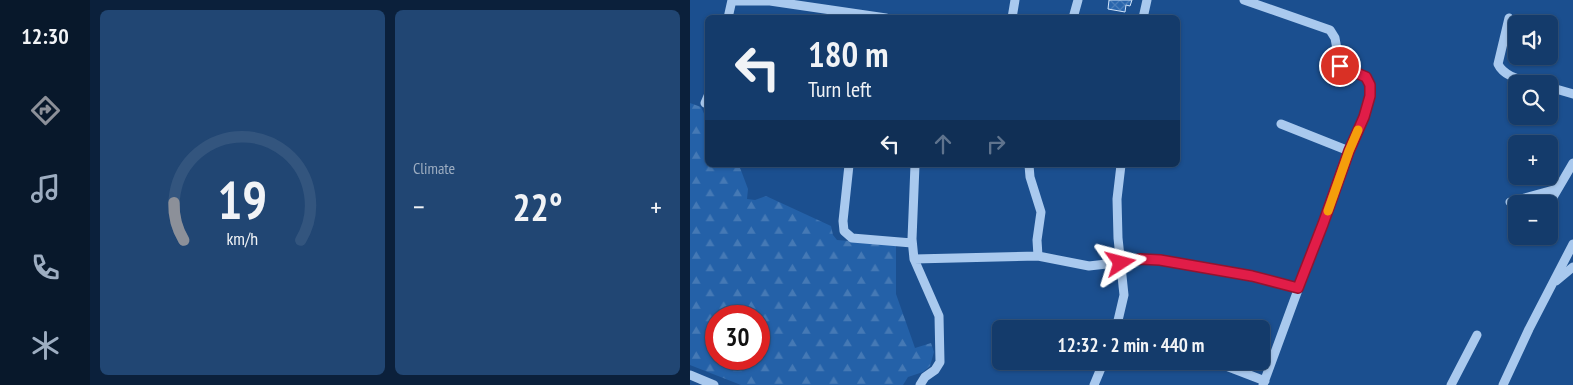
<!DOCTYPE html>
<meta charset="utf-8">
<style>
:root{--surface:#143b6b;--page:#214673;--text:#f1f3f6;--muted:#9dadc1;--line:#33557e;--accent:#8c9099}
body{margin:0;font-family:"PT Sans Narrow",sans-serif;background:var(--page);color:var(--text);height:100vh;display:flex;flex-direction:column;font-size:19px;white-space:nowrap}
*{box-sizing:border-box;margin:0}
p{font-size:16px;color:var(--muted)}
.icon{flex:none;width:28px;height:28px;fill:none;stroke:currentColor;stroke-width:2;stroke-linecap:round;stroke-linejoin:round}
.map{position:relative;flex:1;overflow:hidden}
.details{display:flex;flex-direction:column;gap:10px;padding:10px;background:#0b203b;width:600px}
.details>*{flex:none}
.top-card{position:absolute;left:15px;top:15px;width:475px;height:152px;border-radius:8px;box-shadow:0 1px 4px #0004,0 0 0 1px var(--line);background:#143b6b;color:var(--text);overflow:hidden}
.fabs{position:absolute;left:818px;top:15px;display:grid;gap:10px}
.fabs a{display:grid;place-items:center;width:50px;height:50px;border-radius:8px;background:var(--surface);box-shadow:0 1px 4px #0004,0 0 0 1px var(--line);font-size:25px}
.speed{position:absolute;left:15px;top:305px;display:flex;gap:10px;font-size:25px;font-weight:700;text-align:center}
.speed>*{display:grid;place-content:center;width:65px;height:65px;border-radius:50%;background:var(--surface);box-shadow:0 1px 4px #0004,0 0 0 1px var(--line);line-height:1}
.speed .limit{border:8px solid #d22;background:#fff;color:#111}
.pin{position:absolute;display:grid;place-items:center;width:42px;height:42px;color:#fff;margin:-21px;border:2px solid #fff;border-radius:50%;box-shadow:0 1px 5px #0007}
.me{position:absolute;width:55px;margin:-28px;rotate:81deg;stroke-linejoin:round;filter:drop-shadow(0 0 4px #0008)}
.turn{display:flex;align-items:center;gap:18px;height:105px;padding:0 20px;font-size:22px}
.turn .icon{width:65px;height:65px;stroke-width:2.5}
.turn b{display:block;font-size:35px;line-height:42px}
.lanes{display:flex;align-items:center;height:48px;padding:0 20px;background:#0003;justify-content:center;gap:25px;direction:ltr}
.lanes .off{opacity:.35}
.big{font-size:38px;font-weight:700;line-height:1.1}
.details .card{flex:1;display:flex;flex-direction:column;justify-content:center;gap:8px;min-width:0;padding:0 18px;border-radius:8px;background:var(--page)}
.details .dial{align-items:center;gap:0}
.dial svg{height:130px;overflow:visible;fill:none;stroke:var(--line);stroke-width:7;stroke-linecap:round;text-anchor:middle}
.dial text{fill:var(--text);stroke:none}
.heat{display:flex;justify-content:space-between;align-items:center;font-size:28px;direction:ltr}
.details .tiles{flex:1;display:grid;gap:10px;grid-template-columns:repeat(2,1fr)}
.trip{position:absolute;left:302px;top:320px;width:278px;height:50px;border-radius:8px;background:var(--surface);box-shadow:0 1px 4px #0004,0 0 0 1px var(--line);font-weight:700;line-height:50px;text-align:center}
main{display:flex;flex:1;min-height:0}
.dock{display:flex;flex-direction:column;width:90px;justify-content:space-around;align-items:center;background:#08182b;color:var(--muted)}
.dock .icon{width:35px;height:35px}
.dock .active{color:var(--accent)}
.dock b{font-size:22px;color:var(--text)}
.map>svg:first-child{display:block}
</style>
<main>
<nav class="dock">
<b>12:30</b>
<svg class="icon active" aria-label="directions" viewBox="0 0 24 24"><path d="M12 3l9 9-9 9-9-9zM9 14v-3h6M13 9l2 2-2 2"/></svg>
<svg class="icon" aria-label="music" viewBox="0 0 24 24"><path d="M9 18V5l10-2v13"/><circle cx="6" cy="18" r="3"/><circle cx="16" cy="16" r="3"/></svg>
<svg class="icon" aria-label="phone" viewBox="0 0 24 24"><path d="M5 4h4l2 5-3 2q2 4 5 5l2-3 5 2v4C11 20 4 13 5 4z"/></svg>
<svg class="icon" aria-label="climate" viewBox="0 0 24 24"><path d="M12 3v18M4 7l16 10M4 17L20 7"/></svg>
</nav>
<section class="details">
<div class="tiles">
<div class="card dial"><svg viewBox="0 0 100 80">
<path d="M14 69A42 42 0 1 1 86 69"/>
<path d="M14 69A42 42 0 0 1 8 46" stroke="#8c9099"/>
<text x="50" y="56" font-size="32" font-weight="700">19</text>
<text x="50" y="72" font-size="11">km/h</text>
</svg></div>
<div class="card"><p>Climate</p>
<div class="heat"><a>−</a><b class="big">22°</b><a>+</a></div>
</div>
</div>
</section>
<div class="map">
<svg width="883" height="385" viewBox="0 0 883 385">
<defs>
<pattern id="forest-firs" width="22" height="20" patternUnits="userSpaceOnUse" patternTransform="scale(1.25)"><rect width="22" height="20" fill="#2461a8"/><path d="M5 1l3.5 6h-7zM16 11l3.5 6h-7z" fill="#4579b5"/></pattern>
<pattern id="building-cross-hatch" width="8" height="8" patternUnits="userSpaceOnUse" patternTransform="scale(1.25)"><rect width="8" height="8" fill="#2a66ad"/><path d="M0 0l8 8M0 8l8-8" fill="none" stroke="#4a7db9"/></pattern>
</defs>
<rect width="100%" height="100%" fill="#1b4f8f"/>
<path fill="url(#forest-firs)" fill-rule="evenodd" d="M0 103 11 107 16 118V128H18V165H49L58 189 57 199 65 200 76 196 141 226 143 235 147 240 206 245V294L225 348 241 343 244 352 240 366 233 372 218 377 213 385H51L0 365ZM26 316H69V359H26Z"/>
<path fill="url(#building-cross-hatch)" stroke="#cfe3fa" d="M419 0H442L440 6 436 5 435 12 418 9Z"/>
<g fill="none" stroke-linecap="round" stroke-linejoin="round">
<path stroke="#a9c9ee" stroke-width="9" d="M554 0 640 30 645 38 650 66C657 71 674 73 678 80 688 95 665 136 659 151L573 385
M42 1H80L196 18
M38 18 42 0
M322 18 325 0
M383 18 388 0
M453 18 457 0
M819 18 808 64C814 77 832 80 845 84
M859 87 883 94
M15 103 18 96
M591 124 659 151
M159 165 153 221 154 231 162 238 222 243
M225 165 222 239 224 259 348 256 399 266 460 259 562 276 608 288
M339 165 340 177 351 212 347 240 348 256
M820 202 867 189
M859 204 883 163
M224 259 249 316 250 362 245 370 235 377 230 385
M866 281 883 267
M426 329 434 295 428 238 427 199 431 165
M523 361 575 381
M0 375 24 385
M404 385 414 361
M761 385 787 335
M813 385 839 329 883 244"/>
</g>
<g fill="none" stroke-linecap="round" stroke-linejoin="round">
<defs>
<path id="route" d="M431 263 450 259 470 260 562 276 608 288 633 224 659 151 674 117 680 96V85L676 77 650 66"/>
</defs>
<use href="#route" stroke="#92132f" stroke-width="12"/>
<use href="#route" stroke="#e11d48" stroke-width="9"/>
<path stroke="#f59e0b" stroke-width="9" d="M638 211 659 151 668 130"/>
</g>
</svg>
<div class="fabs">
<a><svg class="icon" aria-label="sound" viewBox="0 0 24 24"><path d="M4 9h4l5-4v14l-5-4H4zM17 9q2 3 0 6"/></svg></a>
<a><svg class="icon" aria-label="search" viewBox="0 0 24 24"><circle cx="10" cy="10" r="6"/><path d="M15 15l6 6"/></svg></a>
<a>+</a>
<a>−</a>
</div>
<div class="speed"><div class="limit">30</div></div>
<div class="pin" style="left:650px;top:66px;background:#d93025"><svg class="icon" aria-label="arrive" viewBox="0 0 24 24"><path d="M6 21V4h12l-3 4 3 4H6"/></svg></div>
<svg class="me" style="left:431px;top:263px" viewBox="-20 -20 40 40"><path d="M0-17L14 15 0 8-14 15z" fill="#e11d48" stroke="#fff" stroke-width="4"/></svg>
<div class="trip">12:32 · 2 min · 440 m</div>
<div class="top-card">
<div class="turn"><svg class="icon" aria-label="left" viewBox="0 0 24 24"><path d="M17 20v-9H6M10 6l-5 5 5 5"/></svg><div><b>180 m</b>Turn left</div></div>
<div class="lanes"><svg class="icon" aria-label="left" viewBox="0 0 24 24"><path d="M17 20v-9H6M10 6l-5 5 5 5"/></svg><svg class="icon off" aria-label="ahead" viewBox="0 0 24 24"><path d="M12 20V5M6 11l6-6 6 6"/></svg><svg class="icon off" aria-label="right" viewBox="0 0 24 24"><path d="M7 20v-9h11M14 6l5 5-5 5"/></svg></div>
</div>
</div>
</main>
